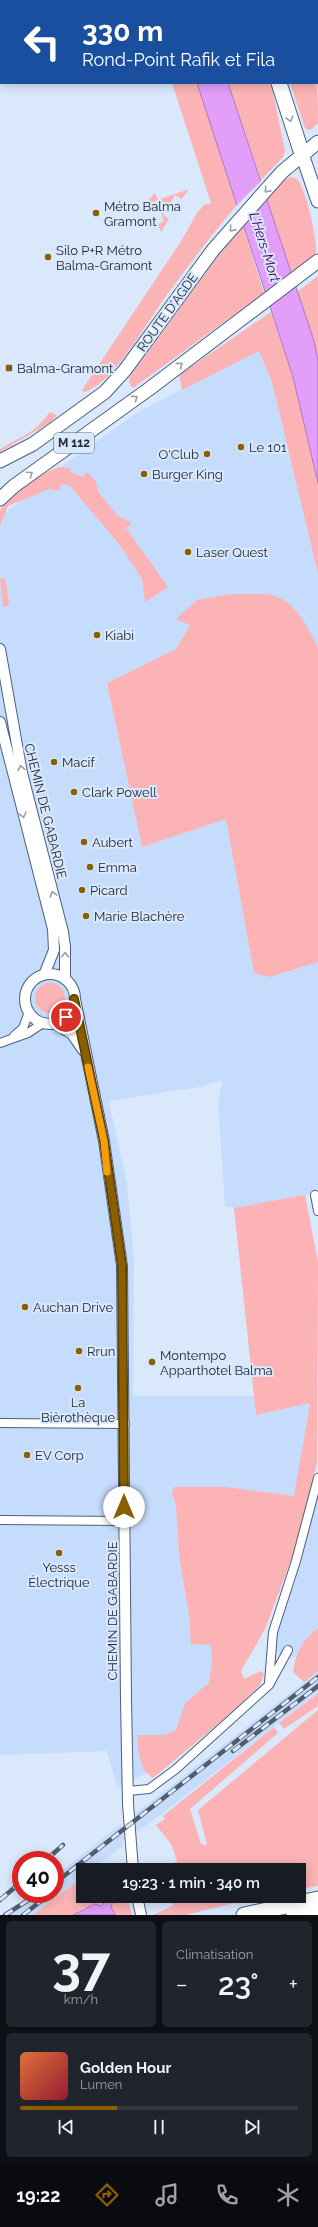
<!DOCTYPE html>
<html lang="fr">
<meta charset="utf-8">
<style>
:root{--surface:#171b24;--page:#20242c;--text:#f1f3f6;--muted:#9ea1a6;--line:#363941;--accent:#8a5f01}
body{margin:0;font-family:Raleway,sans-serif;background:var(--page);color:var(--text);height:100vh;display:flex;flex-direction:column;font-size:15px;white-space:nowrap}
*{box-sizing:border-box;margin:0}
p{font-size:13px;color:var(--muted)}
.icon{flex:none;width:22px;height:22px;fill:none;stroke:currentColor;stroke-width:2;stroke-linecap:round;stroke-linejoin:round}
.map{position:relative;height:1915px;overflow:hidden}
.side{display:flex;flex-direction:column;gap:6px;padding:6px;background:#0d0f14;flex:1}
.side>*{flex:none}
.banner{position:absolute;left:0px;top:0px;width:318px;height:84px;box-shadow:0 2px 10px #0003;background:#1a4fa0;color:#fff;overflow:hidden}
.speed{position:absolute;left:12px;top:1851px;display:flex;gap:8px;font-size:20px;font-weight:700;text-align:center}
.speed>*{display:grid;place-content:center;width:52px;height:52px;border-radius:50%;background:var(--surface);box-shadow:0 2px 10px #0003;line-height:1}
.speed .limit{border:6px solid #d22;background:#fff;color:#111}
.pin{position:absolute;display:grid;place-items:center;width:34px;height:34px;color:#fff;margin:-17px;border:2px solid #fff;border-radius:50%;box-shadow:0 1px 4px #0007}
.me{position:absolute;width:44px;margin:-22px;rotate:0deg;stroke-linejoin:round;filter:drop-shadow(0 0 3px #0008)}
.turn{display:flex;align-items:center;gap:14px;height:84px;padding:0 16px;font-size:18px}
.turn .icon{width:52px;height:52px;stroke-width:2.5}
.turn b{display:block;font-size:28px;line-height:34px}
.big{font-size:30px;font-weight:600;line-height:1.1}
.side .card{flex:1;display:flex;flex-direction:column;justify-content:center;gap:6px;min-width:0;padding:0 14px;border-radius:6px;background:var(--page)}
.side .dial{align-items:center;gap:0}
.dial b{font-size:52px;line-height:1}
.song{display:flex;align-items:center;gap:12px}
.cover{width:48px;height:48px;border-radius:6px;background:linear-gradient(135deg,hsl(20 70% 55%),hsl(350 70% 35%))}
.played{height:4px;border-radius:2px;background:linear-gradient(90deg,var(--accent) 35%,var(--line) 35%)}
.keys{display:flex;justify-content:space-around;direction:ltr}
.heat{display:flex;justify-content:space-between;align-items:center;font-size:22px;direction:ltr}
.side .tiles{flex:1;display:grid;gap:6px;grid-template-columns:1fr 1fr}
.card:last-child{grid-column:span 2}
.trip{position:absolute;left:76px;top:1863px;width:230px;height:40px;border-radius:0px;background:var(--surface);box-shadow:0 2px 10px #0003;font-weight:600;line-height:40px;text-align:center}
.dock{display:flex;height:64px;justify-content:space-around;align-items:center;background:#090b0e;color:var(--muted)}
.dock .icon{width:28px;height:28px}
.dock .selected{color:var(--accent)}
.dock b{font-size:18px;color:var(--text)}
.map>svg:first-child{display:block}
</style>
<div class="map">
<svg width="318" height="1915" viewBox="0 0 318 1915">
<rect width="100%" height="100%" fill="#dae8fc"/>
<path fill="#c6dcfc" d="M259 350 272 382 318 574V649L314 640 297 614 282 600 213 607 194 617 176 649 107 683 142 847 226 818 254 973 270 977 318 962V1193L234 1208 225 1206 218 1104 222 1080 199 1087 109 1101 127 1184 134 1260 133 1396H254L256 1415 310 1403 294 1496 226 1487H174L172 1494 176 1505 179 1556 189 1616 191 1644 237 1646 145 1774 117 1787 107 1751 0 1755V518L54 472 138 412Z
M318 1497V1628L310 1634 295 1657 285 1656 277 1652 274 1646 275 1632Z
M318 1671V1692L162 1814 138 1831 137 1829 123 1841V1846L91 1870H83V1877L33 1915H4L31 1894H55V1876L121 1824 122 1828 136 1818 135 1814Z"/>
<path fill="#fbb3b5" d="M317 68 318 123 312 129 308 130 305 128 290 83H317Z
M172 83H197L237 205C213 233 191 262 169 292 150 317 113 385 84 392L82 391 86 384 180 243 197 213 204 205 211 203Z
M228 83H271L285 151 283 157 261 180Z
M291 177 296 178C306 186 318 243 316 255L291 273 267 199 286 179Z
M189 189 182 199 175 195 163 215 169 219 161 232 158 224 164 222 158 200 150 203 149 199 155 193 158 200Z
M243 226 264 293 133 388 130 385 129 378 219 255Z
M318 276V361L314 341 297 292Z
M271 312 293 377 318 483V574L272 382 259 351 182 390 179 375Z
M50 412 57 415 51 422 0 452V449L32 431 39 425Z
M59 467 71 468 70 472 83 477 87 472 95 480 99 493 118 516 132 523 126 528 168 587 145 602 142 579 119 544 70 486 61 484 59 491 49 489 8 506 0 526V510L2 507C17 493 38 474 59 467Z
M5 578 9 602 8 606 3 607 0 579Z
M233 594C245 595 259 593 271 595 294 599 310 629 318 649V962L270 977 254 973 226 819 142 847 107 683 176 649 190 625 176 619 197 600Z
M35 998a15 15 0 1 1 30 0a15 15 0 1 1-30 0Z
M305 1195 318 1262 317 1463 296 1547 265 1629 241 1671 244 1679 261 1671 264 1674 260 1685 237 1708 153 1778C138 1769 139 1751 137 1735H165L176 1730 185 1703 209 1683 212 1663 211 1645 191 1644 189 1616 179 1556 176 1505 172 1494 174 1487H226L294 1496 310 1403 256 1415 234 1208Z
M318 1628V1671L304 1682 293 1672C295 1654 303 1639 318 1628Z
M318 1693V1706L284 1729 279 1723Z
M318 1710V1886L299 1889V1870H166L177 1861 171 1844 156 1825 165 1819 163 1816 274 1727 278 1733 190 1809 201 1844 207 1845 198 1810Z
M83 1877V1896H127L132 1915H115L111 1907 114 1899 101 1906 84 1908 73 1915H33Z
M157 1896H263L185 1915H153L174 1905Z"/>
<path fill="#e29ef9" stroke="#a87bbf" d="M197 83H228L314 341 318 361V483L293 377Z
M110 1897 114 1899 111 1907 115 1915H73L95 1904 101 1906Z"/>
<path fill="#dae8fc" d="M263 179 269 198 242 228 235 207Z"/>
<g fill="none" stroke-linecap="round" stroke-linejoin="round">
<defs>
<path id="minor" d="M14 1036 23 1028 29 1012
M0 1043 28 1033 43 1023
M315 1195 318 1211
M0 1423 125 1424
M0 1520 124 1521
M269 1683 273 1632 296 1561 318 1478
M128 1791 149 1789 176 1769 269 1685 288 1650"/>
<path id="tertiary" d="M0 649 22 773 63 932 65 947V979
M0 722 53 929 54 950 44 975
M25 999a25 25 0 1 1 50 0a25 25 0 1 1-50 0Z
M75 999 104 1141 122 1266 126 1699 128 1804 133 1870
M54 1023 72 1034 83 1050
M137 1896 141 1915"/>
<path id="primary" d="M302 154 318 201
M0 461 33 444 105 392 125 370 213 250 282 172 318 142
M0 499 14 486 149 389 318 261"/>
<path id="motorway" d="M254 0V1
M305 0 306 1
M317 31 318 34
M279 83 302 154
M244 1915 318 1899
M294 1915 318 1911"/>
</defs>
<use href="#minor" stroke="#4c607c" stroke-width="10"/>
<use href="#tertiary" stroke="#4c607c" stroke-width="12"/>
<use href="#primary" stroke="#4c607c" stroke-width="15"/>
<use href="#motorway" stroke="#4c607c" stroke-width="17"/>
<use href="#minor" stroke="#fff" stroke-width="8"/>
<use href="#tertiary" stroke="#fff" stroke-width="10"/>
<use href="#primary" stroke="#fff" stroke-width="13"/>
<use href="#motorway" stroke="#fff" stroke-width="15"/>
<defs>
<path id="rail" d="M4 1 5 0
M233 1751 318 1686
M46 1860 63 1845
M55 1883 318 1677
M0 1900 21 1882
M5 1915 38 1894
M23 1915 50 1894"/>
</defs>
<use href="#rail" stroke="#525c6b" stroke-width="4.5"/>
<use href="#rail" stroke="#dae8fc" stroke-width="3" stroke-dasharray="9" stroke-linecap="butt"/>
</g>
<defs><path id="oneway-chevron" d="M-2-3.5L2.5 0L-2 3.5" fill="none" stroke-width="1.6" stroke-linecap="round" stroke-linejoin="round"/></defs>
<g stroke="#9c9fa5">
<use href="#oneway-chevron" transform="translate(290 119) rotate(73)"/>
<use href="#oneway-chevron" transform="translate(267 190) rotate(132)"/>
<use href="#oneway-chevron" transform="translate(232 229) rotate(132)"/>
<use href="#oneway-chevron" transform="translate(180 365) rotate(-37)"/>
<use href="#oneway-chevron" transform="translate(135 398) rotate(-36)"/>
<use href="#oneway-chevron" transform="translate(30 474) rotate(-35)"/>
<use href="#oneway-chevron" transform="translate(21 768) rotate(-101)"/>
<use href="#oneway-chevron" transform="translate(23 815) rotate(76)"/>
<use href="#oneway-chevron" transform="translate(53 894) rotate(-105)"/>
<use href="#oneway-chevron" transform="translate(65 955) rotate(-90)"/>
</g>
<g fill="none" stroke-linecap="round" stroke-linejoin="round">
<defs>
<path id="route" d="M66 1017 74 1006V999L104 1141 122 1266 124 1507"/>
</defs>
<use href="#route" stroke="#5a3e01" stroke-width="10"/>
<use href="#route" stroke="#8a5f01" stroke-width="7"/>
<path stroke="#f59e0b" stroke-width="7" d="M88 1067 104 1141 107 1172"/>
</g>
<g fill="#8a5f01" stroke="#dae8fc" stroke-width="1.5">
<circle cx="96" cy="213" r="4"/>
<circle cx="48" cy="257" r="4"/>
<rect x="5" y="364" width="8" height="8" rx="2"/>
<circle cx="241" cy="447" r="4"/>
<circle cx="207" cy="454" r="4"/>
<circle cx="144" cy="474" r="4"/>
<circle cx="188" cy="552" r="4"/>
<circle cx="97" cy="635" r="4"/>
<circle cx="54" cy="762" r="4"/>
<circle cx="74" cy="792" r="4"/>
<circle cx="84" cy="842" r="4"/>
<circle cx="90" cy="867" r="4"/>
<circle cx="82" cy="890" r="4"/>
<circle cx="86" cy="916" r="4"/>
<circle cx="25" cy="1307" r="4"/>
<circle cx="79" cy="1351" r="4"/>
<circle cx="152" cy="1362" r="4"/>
<circle cx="78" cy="1388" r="4"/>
<circle cx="27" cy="1455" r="4"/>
<circle cx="59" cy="1553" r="4"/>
</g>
<g text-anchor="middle" stroke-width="4" stroke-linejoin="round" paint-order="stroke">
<rect fill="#dae8fc" stroke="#596372" stroke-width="1" x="54" y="433" width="40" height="20" rx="3"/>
<g font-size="12" font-weight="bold" fill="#222a37">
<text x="74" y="447">M 112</text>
</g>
<g font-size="13" fill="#222a37" stroke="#dae8fc" text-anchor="start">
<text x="104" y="211">Métro Balma<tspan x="104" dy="15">Gramont</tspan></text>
<text x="56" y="255">Silo P+R Métro<tspan x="56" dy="15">Balma-Gramont</tspan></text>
<text x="17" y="373">Balma-Gramont</text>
<text x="249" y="452">Le 101</text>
<text x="199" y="459" text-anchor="end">O'Club</text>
<text x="152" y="479">Burger King</text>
<text x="196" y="557">Laser Quest</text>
<text x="105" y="640">Kiabi</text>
<text x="62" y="767">Macif</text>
<text x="82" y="797">Clark Powell</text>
<text x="92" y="847">Aubert</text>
<text x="98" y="872">Emma</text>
<text x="90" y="895">Picard</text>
<text x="94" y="921">Marie Blachère</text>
<text x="33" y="1312">Auchan Drive</text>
<text x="87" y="1356">Rrun</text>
<text x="160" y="1360">Montempo<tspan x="160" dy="15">Apparthotel Balma</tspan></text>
<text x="78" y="1407" text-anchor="middle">La<tspan x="78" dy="15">Bièrothèque</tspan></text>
<text x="35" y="1460">EV Corp</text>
<text x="59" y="1572" text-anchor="middle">Yesss<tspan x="59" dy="15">Électrique</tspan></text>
</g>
<g font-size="13" fill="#222a37" stroke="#dae8fc">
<text transform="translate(167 312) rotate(-54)" y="5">ROUTE D'AGDE</text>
<text transform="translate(46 811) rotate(76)" y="5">CHEMIN DE GABARDIE</text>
<text transform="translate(112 1611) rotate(-90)" y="5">CHEMIN DE GABARDIE</text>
</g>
<g font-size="14" font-style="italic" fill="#430055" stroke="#dae8fc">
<text transform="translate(265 247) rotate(72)" y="5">L'Hers-Mort</text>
</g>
</g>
</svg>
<div class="speed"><div class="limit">40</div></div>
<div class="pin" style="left:66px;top:1017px;background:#d93025"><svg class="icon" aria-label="arrive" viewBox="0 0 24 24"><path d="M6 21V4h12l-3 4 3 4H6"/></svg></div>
<svg class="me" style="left:124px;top:1507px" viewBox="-20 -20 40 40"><circle r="19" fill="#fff"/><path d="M0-13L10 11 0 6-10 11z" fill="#8a5f01"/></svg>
<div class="trip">19:23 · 1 min · 340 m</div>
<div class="banner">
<div class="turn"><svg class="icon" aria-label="left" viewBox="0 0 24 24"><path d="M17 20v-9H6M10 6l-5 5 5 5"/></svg><div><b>330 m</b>Rond-Point Rafik et Fila</div></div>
</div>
</div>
<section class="side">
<div class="tiles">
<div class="card dial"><b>37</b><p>km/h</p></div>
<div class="card"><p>Climatisation</p>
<div class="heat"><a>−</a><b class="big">23°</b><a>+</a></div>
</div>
<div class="card">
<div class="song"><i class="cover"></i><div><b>Golden Hour</b><p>Lumen</p></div></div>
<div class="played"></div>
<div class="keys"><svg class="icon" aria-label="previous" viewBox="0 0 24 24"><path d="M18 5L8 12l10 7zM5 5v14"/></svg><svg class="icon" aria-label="pause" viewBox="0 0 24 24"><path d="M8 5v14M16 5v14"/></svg><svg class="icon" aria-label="next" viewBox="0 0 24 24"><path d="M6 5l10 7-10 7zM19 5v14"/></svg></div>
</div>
</div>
</section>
<nav class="dock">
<b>19:22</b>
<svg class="icon selected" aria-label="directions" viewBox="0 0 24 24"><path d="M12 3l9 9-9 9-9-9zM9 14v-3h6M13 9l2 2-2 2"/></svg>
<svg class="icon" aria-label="music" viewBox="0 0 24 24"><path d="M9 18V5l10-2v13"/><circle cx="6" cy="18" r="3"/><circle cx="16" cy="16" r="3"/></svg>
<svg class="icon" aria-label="phone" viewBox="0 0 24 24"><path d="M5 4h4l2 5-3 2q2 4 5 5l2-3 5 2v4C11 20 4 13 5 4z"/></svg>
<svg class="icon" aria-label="climate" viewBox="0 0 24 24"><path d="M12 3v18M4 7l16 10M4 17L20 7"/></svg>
</nav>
